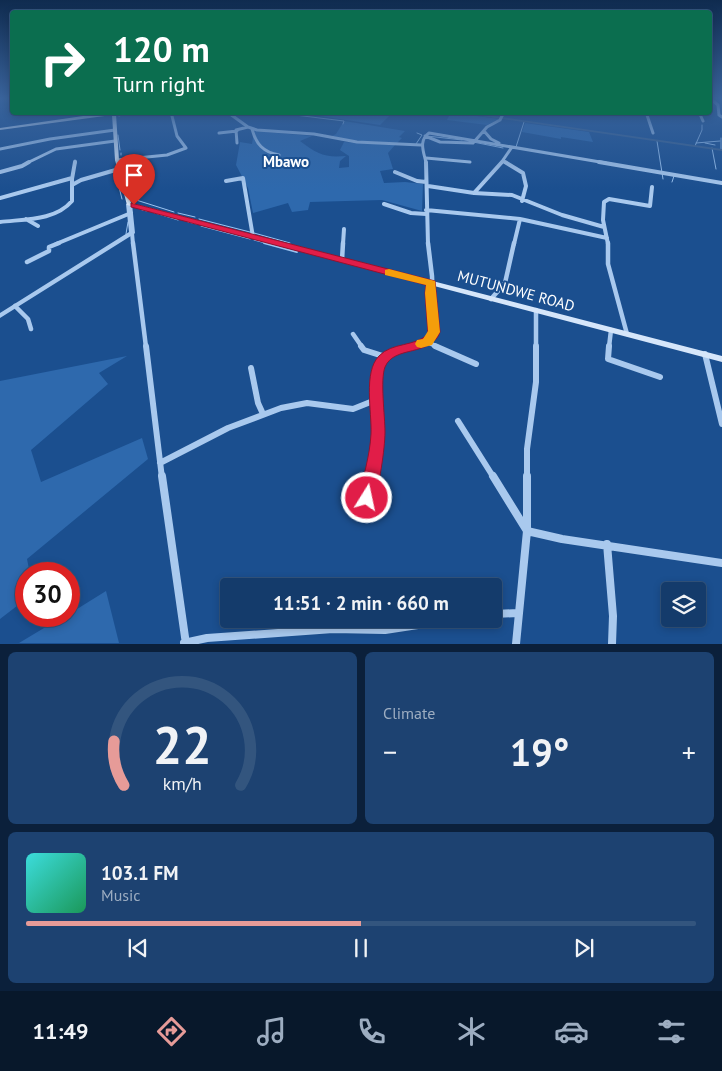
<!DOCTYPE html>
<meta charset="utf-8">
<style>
:root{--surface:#143b6b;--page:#1d4271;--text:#f1f3f6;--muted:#9dadc1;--line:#33557e;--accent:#e69b98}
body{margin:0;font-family:"PT Sans",sans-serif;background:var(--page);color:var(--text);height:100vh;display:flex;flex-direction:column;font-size:19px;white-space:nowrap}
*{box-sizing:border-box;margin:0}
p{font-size:16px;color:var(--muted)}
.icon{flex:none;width:28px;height:28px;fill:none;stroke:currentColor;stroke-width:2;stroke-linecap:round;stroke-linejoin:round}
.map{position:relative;height:644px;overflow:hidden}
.drawer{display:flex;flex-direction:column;gap:8px;padding:8px;background:#0b203b;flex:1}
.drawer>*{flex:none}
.top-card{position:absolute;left:10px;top:10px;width:702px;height:105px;border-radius:5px;box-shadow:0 2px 8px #0003,0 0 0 1px var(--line);background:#0b6e4f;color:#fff;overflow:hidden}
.controls{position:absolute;left:661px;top:582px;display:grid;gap:10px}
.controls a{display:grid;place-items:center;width:45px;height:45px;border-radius:5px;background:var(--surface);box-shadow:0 2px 8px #0003,0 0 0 1px var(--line);font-size:25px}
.speed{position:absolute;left:15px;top:562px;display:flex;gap:10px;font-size:25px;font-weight:700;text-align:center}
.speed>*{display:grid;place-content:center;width:65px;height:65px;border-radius:50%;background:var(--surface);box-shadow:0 2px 8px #0003,0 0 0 1px var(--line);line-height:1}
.speed .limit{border:8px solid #d22;background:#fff;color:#111}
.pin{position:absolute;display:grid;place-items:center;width:42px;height:42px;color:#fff;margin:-51px -21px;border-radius:50% 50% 50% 0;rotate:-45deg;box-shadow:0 0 5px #0007}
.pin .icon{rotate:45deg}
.me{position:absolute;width:55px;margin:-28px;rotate:10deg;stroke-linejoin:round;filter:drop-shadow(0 0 4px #0008)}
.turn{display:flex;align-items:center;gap:18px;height:105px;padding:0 20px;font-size:22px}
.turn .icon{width:65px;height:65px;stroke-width:2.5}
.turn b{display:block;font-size:35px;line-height:42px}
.big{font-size:38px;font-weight:600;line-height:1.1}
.drawer .tile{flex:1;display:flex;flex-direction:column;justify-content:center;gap:8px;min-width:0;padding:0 18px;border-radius:8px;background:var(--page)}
.drawer .dial{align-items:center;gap:0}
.dial svg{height:130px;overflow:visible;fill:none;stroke:var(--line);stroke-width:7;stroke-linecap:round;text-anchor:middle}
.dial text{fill:var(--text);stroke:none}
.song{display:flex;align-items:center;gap:15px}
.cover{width:60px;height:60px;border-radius:8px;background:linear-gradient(135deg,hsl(180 70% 55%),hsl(150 70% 35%))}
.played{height:5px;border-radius:2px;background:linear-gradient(90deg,var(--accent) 50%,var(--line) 50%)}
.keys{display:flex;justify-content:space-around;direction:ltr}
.heat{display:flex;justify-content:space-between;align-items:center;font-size:28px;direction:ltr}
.drawer .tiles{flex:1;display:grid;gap:8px;grid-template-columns:1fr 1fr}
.tile:last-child{grid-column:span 2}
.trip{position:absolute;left:220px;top:578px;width:282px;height:50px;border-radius:5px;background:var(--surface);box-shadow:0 2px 8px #0003,0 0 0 1px var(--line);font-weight:600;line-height:50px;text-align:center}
.tabs{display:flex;height:80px;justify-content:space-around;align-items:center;background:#08182b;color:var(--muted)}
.tabs .icon{width:35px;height:35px}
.tabs .on{color:var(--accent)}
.tabs b{font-size:22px;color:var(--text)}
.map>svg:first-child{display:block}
</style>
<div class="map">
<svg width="722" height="644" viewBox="0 0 722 644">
<rect width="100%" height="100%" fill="#1b4f8f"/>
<path fill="#2e69ad" d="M451 112 454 113 499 119 487 125 447 120Z
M308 113V112L392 113 380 125 306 114Z
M344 121 405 131 399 137 402 138 397 143 345 140 332 136 336 134Z
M525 123 589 132 593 142 561 137V139L522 132Z
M254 131 312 136 300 141C317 154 325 158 346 156L340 161 339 168 349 167V156L340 150 344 142 395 145 388 153 393 169 380 171 384 183 405 182 423 184 422 211 382 200 310 202 308 210 292 212 288 203 253 213 248 188 236 165 240 142 252 144Z
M127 356 99 373 108 384 31 450 41 482 142 438 148 459 27 559 30 574H26V599L0 619V381Z
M106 591 119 643H19L64 616H69V614Z"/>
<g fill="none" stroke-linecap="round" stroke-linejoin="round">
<path stroke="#9cc4f0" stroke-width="1" d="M295 115 344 121 343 124
M119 116 133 112
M118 135 120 150
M427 136 462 140
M721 138V149
M657 141 663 179
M473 142 503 148
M696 143 720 141
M705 143 715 145
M416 144 422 135 417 133
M695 146 702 130V125
M516 147 524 122
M712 148 716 169
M121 153V155
M122 160 124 167
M124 169 126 177
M116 172 117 177
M118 179 119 184
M127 181 128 185
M672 182 674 176
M119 187 122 199
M128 187 132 197
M133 199 174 212
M142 210 147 211
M152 212 178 220
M178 213 195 217
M199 219 250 232
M188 222 197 224
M201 226 250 239
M254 233 290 243
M126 234 128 222
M254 240 269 244"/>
<path stroke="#9cc4f0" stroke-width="2" d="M264 243 297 252"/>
<path fill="#3c6290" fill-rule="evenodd" d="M467 112 722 149V151L454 112Z"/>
<path stroke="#a9c9ee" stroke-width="3" d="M711 99 718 105 719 115 722 117
M217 112 230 114 248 127 257 130 314 134 357 142 421 145
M646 112 653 133
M699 112 703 121
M252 129C256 144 263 152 279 155
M484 131 491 139 499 143
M219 133 237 131
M425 136 440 142 473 143 487 127 500 120 504 112
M237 143 236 130 248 127
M0 149 50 139 115 130
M426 158 470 162
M117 160 167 155 186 148 177 136 171 112
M503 161 507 163
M27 163 56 149 115 141
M75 163V161
M426 163C424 152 418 141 429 133L606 163
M501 163 512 147"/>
<path stroke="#a9c9ee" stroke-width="4" d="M426 162 428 244
M505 162 523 173 526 186 522 201
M599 162 722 183
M0 172 22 166 29 162
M395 172 417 181 426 182
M226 181 243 178 253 237
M72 185 81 180 119 169
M428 186 474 193 512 195 562 215 604 227
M474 193 502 162
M0 198 72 178
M384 204 411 213 426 214
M426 210 520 219 607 238
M26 219 38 226
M0 222C24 219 55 221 72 201V179L75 162
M132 233 133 244
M56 244 131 213
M343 244 344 229
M514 244 520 219
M608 244 603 220 604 202 609 199 650 206 652 187"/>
<path stroke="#a9c9ee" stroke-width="4.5" d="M133 243 146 347
M608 243V264L627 334
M342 260 343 243
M27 262 49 251V247L59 243
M491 299 505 283 514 243
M15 306 28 319 31 329
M536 310V347
M353 334 362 347
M427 342 438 347
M412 347 424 343 434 332 432 276 428 243
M609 347 611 330"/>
<path stroke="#a9c9ee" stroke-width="6" d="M146 346 162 478
M361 346 364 350 386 357
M435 346 476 364
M609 346 608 359 660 377
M705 354 722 424
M251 368 258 403 263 414
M458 421 494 478
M160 463 228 428 281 408 307 403 353 409 378 399
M371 478C374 458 377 439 378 419 379 405 373 377 380 365 387 351 403 349 417 346
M527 478V449L536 382V346"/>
<path stroke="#a9c9ee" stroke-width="8" d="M162 476 186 644
M493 476 527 531 562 539 722 563
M367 498 371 476
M607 544 613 616 612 644
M494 614 518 613
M184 643 207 638 333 629 385 630 457 619
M516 644 527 531V476"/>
<path fill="#a9c9ee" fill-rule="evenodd" d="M129 202 132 204 135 233 134 234 0 318V313L129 232 126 204Z"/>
<path fill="#d6e6fa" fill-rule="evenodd" d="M111 112H125L116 114 119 160 131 203 722 356V362L127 205 115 160 112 115 0 130V128Z"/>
</g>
<linearGradient id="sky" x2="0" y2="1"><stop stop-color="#0f2b4f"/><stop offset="0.52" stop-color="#39639b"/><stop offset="1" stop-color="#39639b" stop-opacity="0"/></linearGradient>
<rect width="722" height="189" fill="url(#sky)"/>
<path fill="#e11d48" stroke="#92132f" d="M131 203 435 281 440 332C431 357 394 345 385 367 380 380 385 416 385 432 385 448 379 489 373 503L367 506 362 503 359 498C363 477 370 455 371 434 372 412 363 372 379 356 392 342 415 347 428 334L425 293 426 285 131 207Z"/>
<path fill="#f59e0b" d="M389 269 435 281 440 332 432 345 421 348 417 347 415 344 417 340 423 339 428 331 425 293 426 285 385 275V270Z"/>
<g text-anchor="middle" stroke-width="4" stroke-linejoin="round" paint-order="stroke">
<g font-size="15" font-weight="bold" fill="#fff" stroke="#1b4f8f">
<text x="286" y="167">Mbawo</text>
</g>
<g font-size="15" fill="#fff" stroke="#1b4f8f">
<text transform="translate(516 291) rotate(15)" y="5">MUTUNDWE ROAD</text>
</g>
</g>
</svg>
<div class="controls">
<a><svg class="icon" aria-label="layers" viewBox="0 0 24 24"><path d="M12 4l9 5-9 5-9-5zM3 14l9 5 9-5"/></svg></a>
</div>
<div class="speed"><div class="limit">30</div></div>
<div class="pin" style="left:134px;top:205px;background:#d93025"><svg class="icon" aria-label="arrive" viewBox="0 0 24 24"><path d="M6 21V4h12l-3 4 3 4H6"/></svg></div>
<svg class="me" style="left:367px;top:498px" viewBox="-20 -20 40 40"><circle r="17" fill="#e11d48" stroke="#fff" stroke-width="3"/><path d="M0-11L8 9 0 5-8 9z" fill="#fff"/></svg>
<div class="trip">11:51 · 2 min · 660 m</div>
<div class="top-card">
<div class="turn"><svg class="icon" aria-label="right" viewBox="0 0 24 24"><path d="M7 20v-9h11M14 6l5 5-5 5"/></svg><div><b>120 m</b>Turn right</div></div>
</div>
</div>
<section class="drawer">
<div class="tiles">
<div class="tile dial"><svg viewBox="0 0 100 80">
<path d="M14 69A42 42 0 1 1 86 69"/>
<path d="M14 69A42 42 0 0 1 8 42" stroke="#e69b98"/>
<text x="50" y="56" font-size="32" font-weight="700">22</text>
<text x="50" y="72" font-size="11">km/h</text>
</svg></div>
<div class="tile"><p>Climate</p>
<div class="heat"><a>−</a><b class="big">19°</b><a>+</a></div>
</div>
<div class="tile">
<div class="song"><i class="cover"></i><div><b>103.1 FM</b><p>Music</p></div></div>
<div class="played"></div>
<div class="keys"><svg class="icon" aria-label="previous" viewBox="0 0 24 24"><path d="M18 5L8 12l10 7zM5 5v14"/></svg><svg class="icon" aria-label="pause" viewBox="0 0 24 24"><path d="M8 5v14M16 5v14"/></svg><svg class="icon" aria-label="next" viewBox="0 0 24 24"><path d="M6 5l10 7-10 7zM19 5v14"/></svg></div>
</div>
</div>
</section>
<nav class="tabs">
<b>11:49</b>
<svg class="icon on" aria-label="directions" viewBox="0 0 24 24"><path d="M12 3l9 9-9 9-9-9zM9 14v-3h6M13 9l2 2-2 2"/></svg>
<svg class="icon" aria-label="music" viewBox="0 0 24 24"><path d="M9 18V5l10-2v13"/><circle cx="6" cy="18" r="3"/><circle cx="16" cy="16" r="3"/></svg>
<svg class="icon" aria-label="phone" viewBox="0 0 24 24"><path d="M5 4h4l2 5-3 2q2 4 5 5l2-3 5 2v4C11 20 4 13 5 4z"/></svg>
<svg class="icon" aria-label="climate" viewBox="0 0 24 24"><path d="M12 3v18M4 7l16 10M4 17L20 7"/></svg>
<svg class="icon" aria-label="car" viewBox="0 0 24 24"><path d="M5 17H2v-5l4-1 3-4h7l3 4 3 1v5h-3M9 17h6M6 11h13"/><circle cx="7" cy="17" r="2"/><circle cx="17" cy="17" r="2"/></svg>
<svg class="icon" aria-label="filters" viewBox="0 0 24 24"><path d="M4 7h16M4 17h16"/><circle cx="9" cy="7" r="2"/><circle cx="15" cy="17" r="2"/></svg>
</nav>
